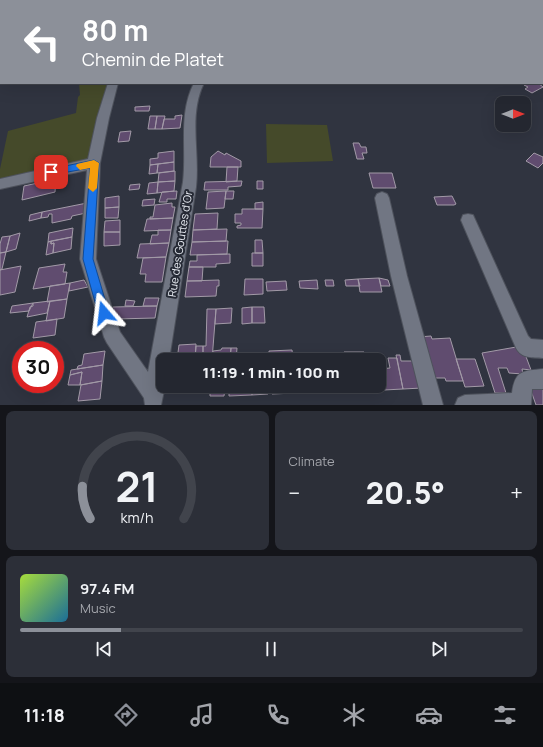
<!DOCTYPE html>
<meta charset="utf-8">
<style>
:root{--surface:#242730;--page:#2c2f38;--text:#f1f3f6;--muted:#a3a5ab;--line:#41444c;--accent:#8c9099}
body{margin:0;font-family:Manrope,sans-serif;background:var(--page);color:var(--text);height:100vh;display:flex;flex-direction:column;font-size:15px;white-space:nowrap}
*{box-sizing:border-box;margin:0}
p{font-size:13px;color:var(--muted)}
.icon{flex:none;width:22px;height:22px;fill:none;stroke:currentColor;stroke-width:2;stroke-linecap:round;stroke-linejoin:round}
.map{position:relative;height:405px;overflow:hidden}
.side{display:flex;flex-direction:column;gap:6px;padding:6px;background:#14151a;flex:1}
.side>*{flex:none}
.guide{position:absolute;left:0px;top:0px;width:543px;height:84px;box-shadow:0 4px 16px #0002,0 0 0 1px var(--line);background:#8c9099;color:#fff;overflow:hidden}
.needle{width:26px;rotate:90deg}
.controls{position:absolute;left:495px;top:96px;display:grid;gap:8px}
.controls a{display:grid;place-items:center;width:36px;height:36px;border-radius:8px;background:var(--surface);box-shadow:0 4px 16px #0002,0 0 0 1px var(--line);font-size:20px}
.speed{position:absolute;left:12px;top:341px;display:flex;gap:8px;font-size:20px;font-weight:700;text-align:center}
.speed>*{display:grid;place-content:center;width:52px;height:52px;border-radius:50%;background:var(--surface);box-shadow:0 4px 16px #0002,0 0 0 1px var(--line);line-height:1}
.speed .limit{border:6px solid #d22;background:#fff;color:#111}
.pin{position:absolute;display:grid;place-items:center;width:34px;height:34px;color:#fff;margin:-17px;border-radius:8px;box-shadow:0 2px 6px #0006}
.me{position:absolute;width:44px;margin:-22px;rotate:343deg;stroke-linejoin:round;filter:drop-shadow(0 0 3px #0008)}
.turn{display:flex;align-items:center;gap:14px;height:84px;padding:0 16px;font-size:18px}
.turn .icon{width:52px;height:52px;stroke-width:2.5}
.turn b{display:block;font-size:28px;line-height:34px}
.big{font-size:30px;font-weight:800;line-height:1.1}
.side .widget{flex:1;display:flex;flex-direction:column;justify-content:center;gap:6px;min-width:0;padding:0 14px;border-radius:8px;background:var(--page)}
.side .dial{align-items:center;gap:0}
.dial svg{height:104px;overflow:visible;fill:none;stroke:var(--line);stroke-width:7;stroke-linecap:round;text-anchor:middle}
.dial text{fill:var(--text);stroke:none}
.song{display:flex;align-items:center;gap:12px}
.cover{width:48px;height:48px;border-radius:6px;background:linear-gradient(135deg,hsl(80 70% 55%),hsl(200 70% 35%))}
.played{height:4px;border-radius:2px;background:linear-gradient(90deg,var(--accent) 20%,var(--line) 20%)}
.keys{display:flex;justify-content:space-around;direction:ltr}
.heat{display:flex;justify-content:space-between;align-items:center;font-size:22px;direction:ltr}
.side .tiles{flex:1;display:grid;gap:6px;grid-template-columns:1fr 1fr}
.widget:last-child{grid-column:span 2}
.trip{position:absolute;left:156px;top:353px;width:230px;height:40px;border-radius:8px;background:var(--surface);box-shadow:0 4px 16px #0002,0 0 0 1px var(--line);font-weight:800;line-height:40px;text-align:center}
.dock{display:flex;height:64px;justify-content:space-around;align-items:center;background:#0e1013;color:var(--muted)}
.dock .icon{width:28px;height:28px}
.dock .active{color:var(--accent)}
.dock b{font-size:18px;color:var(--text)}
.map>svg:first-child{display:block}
</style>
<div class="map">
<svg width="543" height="405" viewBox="0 0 543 405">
<rect width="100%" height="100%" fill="#303440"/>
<path fill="#454a2a" d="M79 83H108L107 91 91 162 0 180V169L8 131 76 113 78 97 80 95Z
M266 124 327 125 333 161 267 163Z"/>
<path fill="#604c6f" stroke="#a29aa7" d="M527 83H538L543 87 532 93 525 89 528 87 524 85Z
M150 106 149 111H135V107Z
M182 115 180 128 162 129 164 119H175V116Z
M150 116H157L155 129H148Z
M157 116H165L162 129H155Z
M131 131 129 141 118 142 120 132Z
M353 143H359L361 147H366L367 153H362L364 159H357Z
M174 151V162L150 165V159L158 158V153Z
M218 151 225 155 226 153 241 161V167H210L211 157Z
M534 153 543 157V163L538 168 526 161Z
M174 162V171L157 173 158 164Z
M158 164 157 173 149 174 150 165Z
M227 167H238L237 181 226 182Z
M175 171V181L158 182 159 173Z
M369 173H392L396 188H373Z
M56 179 55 192 22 200 24 186Z
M175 181 174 191 157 193 158 182Z
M242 181 241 186 228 187V190H204L205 182Z
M257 181H263V189H257Z
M158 182 157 193 147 194 149 183Z
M140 184 139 189 129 190 130 185Z
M177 191 176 199H167V202H159L162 192Z
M226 191H234L233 199H225Z
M226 191 224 208 206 209 208 192Z
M119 196V207L105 208V198Z
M452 196 456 204 454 205H437L434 197Z
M155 199 154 205 142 206 143 200Z
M263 202V209H255V203Z
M87 203 86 213 72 216 71 219 52 223V214H49L48 217 41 218 42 212Z
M172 203V207H175L173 218 150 219V217H153L155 205Z
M119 207 118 218H105V208Z
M242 209H263L262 228H237V226L241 225V223H235V214H242Z
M42 212 41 218 29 221 30 215Z
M218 213 217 229 193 230 195 214Z
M173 218 171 230 144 231 147 219Z
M120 220V232H104L105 221Z
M73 228 72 237 48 242 49 233Z
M227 229 226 241 192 242 193 230Z
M158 230H171L169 243 150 244 152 235H158Z
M104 232H120V245L104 246Z
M20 233 16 249 6 252 10 236Z
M10 236 6 252 0 253V244L2 237Z
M72 237 71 249 53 253 54 243 51 244V241Z
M255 240H262L263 253H255Z
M51 241V244L54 243 53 253 46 255 48 242Z
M228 241 227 254 190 255 192 242Z
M169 243 166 257 137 258 140 244Z
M6 252 2 269 0 270V253Z
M252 253H263V266H252Z
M230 254V263L216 264V267H189L190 261H197V255Z
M166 257 162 282H145L146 274H140L143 258Z
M65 264 63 272H67L65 284 33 289 39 268Z
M21 266 15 292 0 295V270Z
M189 267H203L202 281H187Z
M379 278 388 280 390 286H381Z
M379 278 382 292H360L358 279Z
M245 279H263V294L244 295Z
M358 279 360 286H346L345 280Z
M84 280 88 287 69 291 70 283Z
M219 280V286H217L216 296 185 297 187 281Z
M317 280 318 289 300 288 299 281Z
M325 280H333L334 286H326Z
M286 281 287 290 267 291 266 282Z
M70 283 67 299 47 302 50 286Z
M145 298H159L157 306H143Z
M67 299 64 318 46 321 50 301Z
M126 300 135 301 133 306H125Z
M50 301 47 313 27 317 30 307 33 306V303Z
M33 303 29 311 10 313 12 306Z
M157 306 155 318 116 319 111 309 113 307Z
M252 307V323L242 324V308Z
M252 307H264L265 323H252Z
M232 308 231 323 215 324 216 309Z
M207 309H216L212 360H203V346H206Z
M57 319 55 335 33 338 36 322Z
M431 336 432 339 450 338 463 381H446L445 378H429L418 337Z
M196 344 195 360H177L179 345Z
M196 346H203V360H195Z
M522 346 531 370 522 369 523 374 509 373 507 368H498L506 393H495L482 353Z
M222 348H231L230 360H212L213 351 221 350Z
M231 348H237L236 360H230Z
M292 350 293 360H269V351Z
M105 351 103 365 77 369 78 366 82 365 84 354Z
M344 352H364L366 360H345Z
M326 353H337L338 360H326Z
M396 355H400L401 361H416L422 388 403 389Z
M388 358H397L403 389 384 390 380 369 390 368Z
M456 359H475L484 386 465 387Z
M103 365 102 381 80 385 82 372 70 375 71 370Z
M82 372 80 385H68L70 375Z
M102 381 100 399 78 401 81 385Z
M529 385H543V405H536Z
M174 386H192V389H174Z
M192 386H210V388L192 389Z
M210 386H229V387L225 388 224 396H210Z
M229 386H252V395L229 396Z
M252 386H267L268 394 252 395Z
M271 386H295V393L272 394Z
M295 386H308L309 392 295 393Z
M317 386H329L330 392H318Z
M329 386H348L349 391 330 392Z
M348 386H370L371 390 349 391Z"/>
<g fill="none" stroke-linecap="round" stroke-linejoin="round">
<defs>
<path id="minor" d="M397 0H406L407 1H398Z
M542 68H543V75H542Z
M108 83H118L109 118 100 163 96 259 120 332 148 372 183 182C187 148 178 114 194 83H204C188 115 200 152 196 187L169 360H163V386H165L161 405H145L144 398 107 343 104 337 80 259 87 170 0 189V179L88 159 97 118Z
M382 192 387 194 389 198 407 276 443 405H423L391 276 375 198 377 194Z
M468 214 473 215 528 336 531 339 543 340V358C532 357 522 359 516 348L461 220 463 215Z
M543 369V389H532L531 405H455L458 398 465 395 512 393C515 370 523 371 543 369Z"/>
</defs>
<use href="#minor" stroke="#4e525c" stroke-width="2"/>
<use href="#minor" fill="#717683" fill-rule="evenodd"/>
</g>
<path fill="#1a73e8" stroke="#114b97" d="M94 160 99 163 93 259 109 313 108 317 104 319 100 317 98 313 83 259 90 168 51 175 47 172 51 169Z"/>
<path fill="#f59e0b" d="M94 160 99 163 97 188 93 192 88 188 90 168 80 170 76 166 77 164Z"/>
<g text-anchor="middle" stroke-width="4" stroke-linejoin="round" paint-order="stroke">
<g font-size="11" fill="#e9edf4" stroke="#262a35">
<text transform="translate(180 244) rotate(-81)" y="4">Rue des Gouttes d'Or</text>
</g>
</g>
</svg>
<div class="controls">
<a><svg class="needle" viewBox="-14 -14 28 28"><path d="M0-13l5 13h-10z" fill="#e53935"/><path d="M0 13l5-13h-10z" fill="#a3a5ab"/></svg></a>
</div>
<div class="speed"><div class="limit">30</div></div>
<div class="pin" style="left:51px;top:172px;background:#d93025"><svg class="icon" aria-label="arrive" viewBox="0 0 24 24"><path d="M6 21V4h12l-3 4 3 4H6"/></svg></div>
<svg class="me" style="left:104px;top:313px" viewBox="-20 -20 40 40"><path d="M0-17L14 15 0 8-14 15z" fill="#1a73e8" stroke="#fff" stroke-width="4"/></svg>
<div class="trip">11:19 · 1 min · 100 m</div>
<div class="guide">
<div class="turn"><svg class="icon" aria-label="left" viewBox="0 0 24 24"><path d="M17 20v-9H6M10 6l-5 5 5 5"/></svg><div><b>80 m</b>Chemin de Platet</div></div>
</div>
</div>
<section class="side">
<div class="tiles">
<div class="widget dial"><svg viewBox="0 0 100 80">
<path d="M14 69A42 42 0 1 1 86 69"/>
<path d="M14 69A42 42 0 0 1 8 44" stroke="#8c9099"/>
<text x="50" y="56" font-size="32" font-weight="700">21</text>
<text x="50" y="72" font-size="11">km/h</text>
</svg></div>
<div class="widget"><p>Climate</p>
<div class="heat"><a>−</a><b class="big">20.5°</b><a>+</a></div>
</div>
<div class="widget">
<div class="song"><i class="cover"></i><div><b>97.4 FM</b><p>Music</p></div></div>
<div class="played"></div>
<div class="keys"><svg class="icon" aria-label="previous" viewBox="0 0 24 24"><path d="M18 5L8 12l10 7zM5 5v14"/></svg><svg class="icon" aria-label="pause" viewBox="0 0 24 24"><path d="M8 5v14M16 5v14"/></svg><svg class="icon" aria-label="next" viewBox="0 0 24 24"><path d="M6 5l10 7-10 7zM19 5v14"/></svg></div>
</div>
</div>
</section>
<nav class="dock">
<b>11:18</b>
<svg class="icon active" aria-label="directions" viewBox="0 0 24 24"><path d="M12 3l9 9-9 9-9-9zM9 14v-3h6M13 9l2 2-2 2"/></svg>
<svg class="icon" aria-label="music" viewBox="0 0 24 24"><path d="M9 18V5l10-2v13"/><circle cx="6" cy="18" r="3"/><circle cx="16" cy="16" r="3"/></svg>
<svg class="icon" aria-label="phone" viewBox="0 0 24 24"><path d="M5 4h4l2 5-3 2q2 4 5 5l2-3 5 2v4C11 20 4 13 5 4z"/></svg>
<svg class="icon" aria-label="climate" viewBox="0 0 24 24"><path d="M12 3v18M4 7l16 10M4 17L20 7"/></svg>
<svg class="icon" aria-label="car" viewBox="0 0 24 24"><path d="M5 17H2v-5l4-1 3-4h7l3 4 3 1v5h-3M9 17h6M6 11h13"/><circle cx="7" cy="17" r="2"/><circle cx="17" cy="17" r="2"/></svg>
<svg class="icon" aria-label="filters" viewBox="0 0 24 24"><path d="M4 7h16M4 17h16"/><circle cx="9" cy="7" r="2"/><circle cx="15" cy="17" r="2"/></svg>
</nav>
